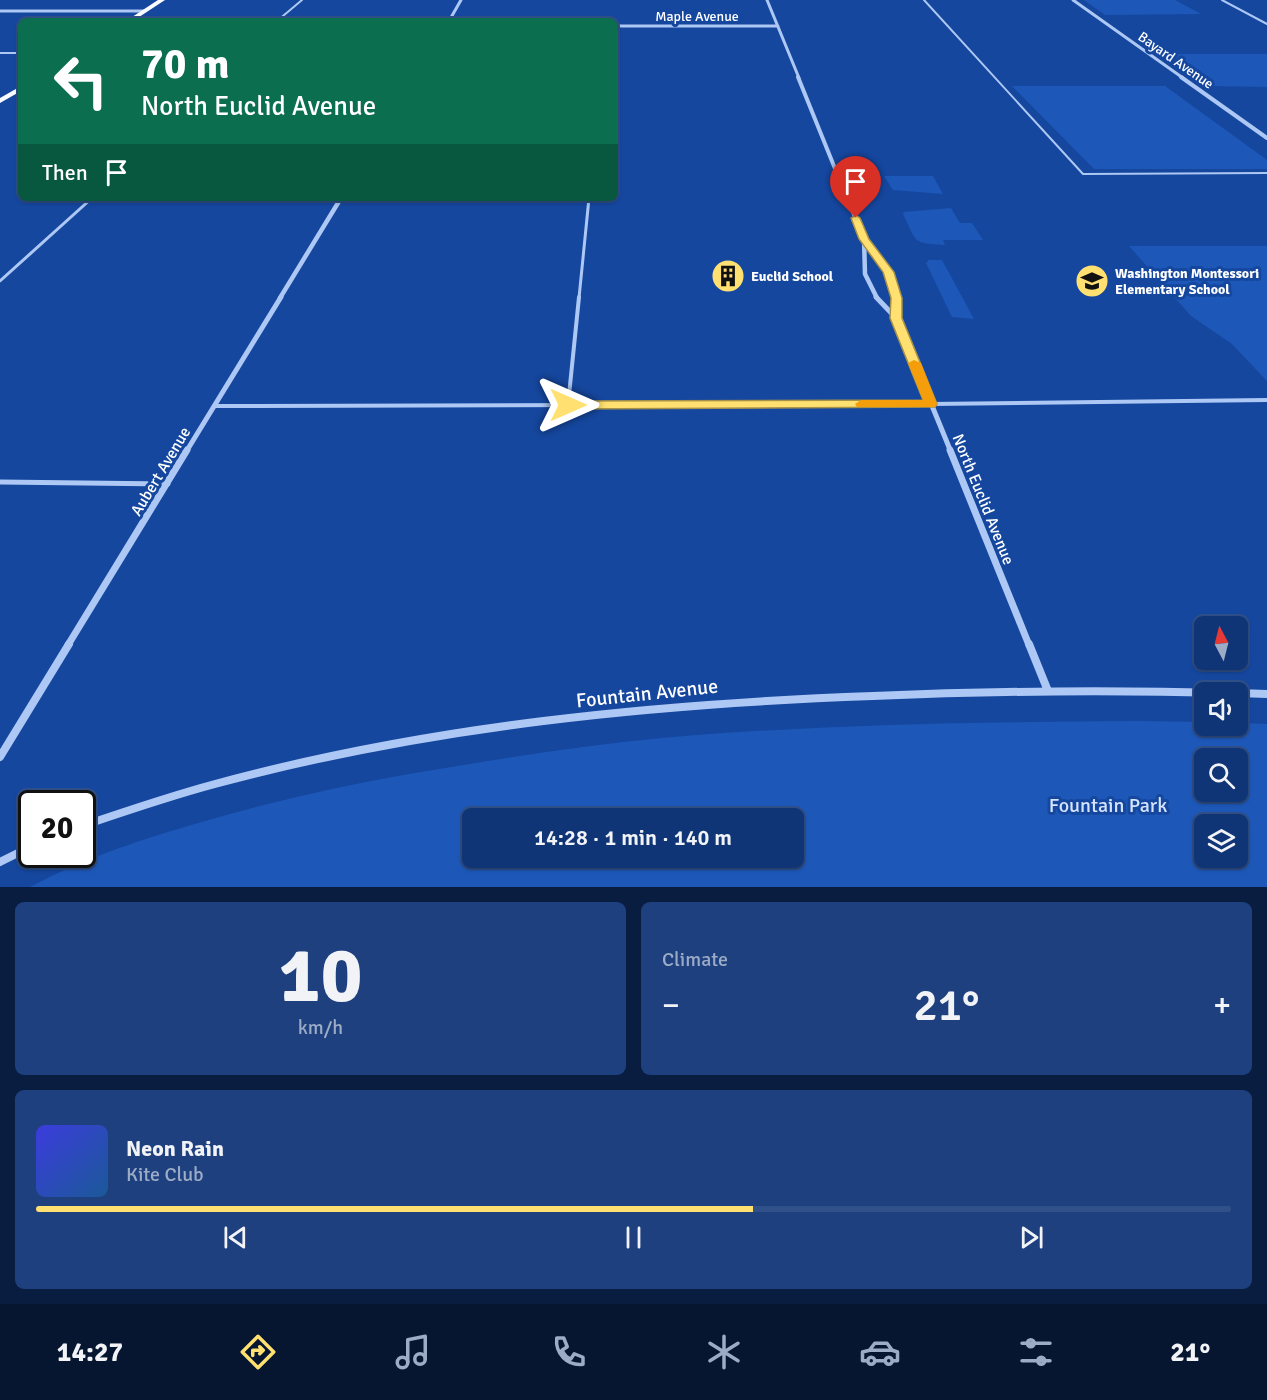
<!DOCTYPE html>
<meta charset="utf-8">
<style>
:root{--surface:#103577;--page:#1e407f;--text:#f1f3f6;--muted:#9cabc6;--line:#305089;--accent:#ffe070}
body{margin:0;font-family:Signika,sans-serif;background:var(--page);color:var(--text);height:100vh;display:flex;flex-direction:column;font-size:22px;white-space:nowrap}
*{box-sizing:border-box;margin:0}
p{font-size:20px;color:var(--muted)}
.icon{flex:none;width:33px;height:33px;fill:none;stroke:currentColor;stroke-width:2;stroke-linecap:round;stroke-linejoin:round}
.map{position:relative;height:887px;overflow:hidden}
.panel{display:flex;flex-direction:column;gap:15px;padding:15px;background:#091d41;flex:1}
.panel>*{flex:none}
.banner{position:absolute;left:18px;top:18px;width:600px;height:183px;border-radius:9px;box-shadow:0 2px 4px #0004,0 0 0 2px var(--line);background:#0b6e4f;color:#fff;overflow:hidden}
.needle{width:39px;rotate:353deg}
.controls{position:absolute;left:1194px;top:616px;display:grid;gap:12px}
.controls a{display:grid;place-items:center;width:54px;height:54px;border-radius:9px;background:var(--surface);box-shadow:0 2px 4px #0004,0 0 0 2px var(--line);font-size:30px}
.speed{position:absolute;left:18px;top:790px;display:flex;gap:12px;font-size:30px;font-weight:700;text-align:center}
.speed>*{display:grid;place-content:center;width:78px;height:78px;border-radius:50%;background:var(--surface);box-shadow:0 2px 4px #0004,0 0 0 2px var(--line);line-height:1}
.speed .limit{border:3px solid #111;border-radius:9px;background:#fff;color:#111}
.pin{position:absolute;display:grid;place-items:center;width:51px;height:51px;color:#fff;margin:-62px -26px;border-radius:50% 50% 50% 0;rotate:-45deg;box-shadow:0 0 6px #0007}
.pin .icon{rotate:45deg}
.me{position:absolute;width:66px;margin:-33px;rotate:90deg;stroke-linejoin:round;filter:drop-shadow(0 0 4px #0008)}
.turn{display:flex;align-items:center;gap:21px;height:126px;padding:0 24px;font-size:27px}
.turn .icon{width:78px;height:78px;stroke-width:2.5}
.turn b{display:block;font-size:42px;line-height:51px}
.then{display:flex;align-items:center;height:57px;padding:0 24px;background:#0003;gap:12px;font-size:22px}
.big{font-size:45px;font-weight:600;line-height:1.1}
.panel .card{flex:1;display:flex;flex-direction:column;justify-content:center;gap:9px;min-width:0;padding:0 21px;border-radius:9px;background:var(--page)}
.panel .dial{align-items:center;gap:0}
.dial b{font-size:78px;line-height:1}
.song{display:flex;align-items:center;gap:18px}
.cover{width:72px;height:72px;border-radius:9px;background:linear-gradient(135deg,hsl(240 70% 55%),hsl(210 70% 35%))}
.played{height:6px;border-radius:3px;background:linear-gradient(90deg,var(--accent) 60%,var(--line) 60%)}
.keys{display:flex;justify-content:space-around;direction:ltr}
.heat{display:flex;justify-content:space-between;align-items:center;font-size:33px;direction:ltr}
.panel .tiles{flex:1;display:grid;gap:15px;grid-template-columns:1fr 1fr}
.card:last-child{grid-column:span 2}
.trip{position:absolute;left:462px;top:808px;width:342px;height:60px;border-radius:9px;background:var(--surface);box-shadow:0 2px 4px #0004,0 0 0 2px var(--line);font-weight:600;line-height:60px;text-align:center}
.menu{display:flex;height:96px;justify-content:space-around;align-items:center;background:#061530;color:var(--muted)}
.menu .icon{width:42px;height:42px}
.menu .current{color:var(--accent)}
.menu b{font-size:27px;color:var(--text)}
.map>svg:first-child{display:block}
</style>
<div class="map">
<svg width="1267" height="887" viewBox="0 0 1267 887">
<rect width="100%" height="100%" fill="#15479f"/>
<path fill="#1d58b9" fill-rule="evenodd" d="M1084 0H1175L1201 14 1105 15Z
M1164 54H1267V87L1212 86Z
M1012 86H1165L1267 160V169H1094Z
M884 176H933L943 194 893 190Z
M951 208 960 223H972L983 240H943L945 245C912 243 917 243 903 214L904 212Z
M1129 246H1267V381L1232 344 1191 316Z
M929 260H942L974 319 952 317 926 263Z
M1138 721 1204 722V726H1238V723L1267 724V887H30C83 859 131 843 188 826 261 804 334 787 409 774 493 760 577 746 662 738 820 724 980 722 1138 721ZM1204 759H1238V792H1204ZM472 819H794V858H472ZM1204 825H1238V858H1204Z"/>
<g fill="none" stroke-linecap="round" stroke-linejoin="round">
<path stroke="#adc8f4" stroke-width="2" d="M924 0 1083 174 1267 173
M1222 0 1267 24
M277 21 302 0
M0 53H21"/>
<path stroke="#adc8f4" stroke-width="3" d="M0 281 92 198
M579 298 589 198"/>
<path stroke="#adc8f4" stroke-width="4" d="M568 405 579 297
M216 406 931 404 1267 400"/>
<path stroke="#adc8f4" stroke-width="5" d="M0 482 168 484"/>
<path stroke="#adc8f4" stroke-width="3" d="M767 0 799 78
M1073 0 1183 78
M0 11H144
M449 21 461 0
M615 26H778"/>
<path stroke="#adc8f4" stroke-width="4" d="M798 77 838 176
M1181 77 1267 138"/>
<path stroke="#adc8f4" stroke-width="4.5" d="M838 174 864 239 888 275 895 298
M864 239 865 274 877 298
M280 298 341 198"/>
<path stroke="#adc8f4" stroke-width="5" d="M876 297 896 318
M894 297 896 318 951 452
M186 452 281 297"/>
<path stroke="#adc8f4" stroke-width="7" d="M950 450 1029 645
M68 645 187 450"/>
<path stroke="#adc8f4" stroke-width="8" d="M1029 644 1048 691
M1238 693 1267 694
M0 757 69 644
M82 826C126 811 170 796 215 784 429 726 652 704 873 696 991 691 1109 690 1228 693
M0 862 32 846"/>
<path fill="#fafcff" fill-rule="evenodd" d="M158 0H165L133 21H126Z
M21 86V91L0 103V98Z"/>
</g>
<path fill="#ffe070" stroke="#a69249" stroke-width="1.5" d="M856 215 860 218 869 239 894 272 902 298V318L937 404 935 407 568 409 561 405 568 401 923 400 890 318 891 298 883 272 859 239 851 218Z"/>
<path fill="#f59e0b" d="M914 360 921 363 937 404 935 407H857L855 404 861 400H923L908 363Z"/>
<defs>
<symbol id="building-disc" viewBox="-11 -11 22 22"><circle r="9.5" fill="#ffe070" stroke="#15479f"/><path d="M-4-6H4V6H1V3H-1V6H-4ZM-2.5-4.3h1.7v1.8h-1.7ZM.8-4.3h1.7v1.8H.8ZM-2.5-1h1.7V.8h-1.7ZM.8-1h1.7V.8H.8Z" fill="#111"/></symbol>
<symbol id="school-disc" viewBox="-11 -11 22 22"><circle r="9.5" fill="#ffe070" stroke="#15479f"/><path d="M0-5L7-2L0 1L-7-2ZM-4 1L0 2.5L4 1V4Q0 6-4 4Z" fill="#111"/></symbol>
</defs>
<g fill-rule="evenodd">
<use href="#building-disc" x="709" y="257" width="38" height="38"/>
<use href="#school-disc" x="1073" y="262" width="38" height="38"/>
</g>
<g text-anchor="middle" stroke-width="6" stroke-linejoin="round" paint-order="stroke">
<g font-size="14" fill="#fff" stroke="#15479f">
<text x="697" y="21">Maple Avenue</text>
<text transform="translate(1176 60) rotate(35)" y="5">Bayard Avenue</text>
</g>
<g font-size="14" font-weight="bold" fill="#fff" stroke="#15479f" text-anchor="start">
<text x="1115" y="278">Washington Montessori<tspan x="1115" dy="16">Elementary School</tspan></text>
<text x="751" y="281">Euclid School</text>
</g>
<g font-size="16" fill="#fff" stroke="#15479f">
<text transform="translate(160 471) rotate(-59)" y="6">Aubert Avenue</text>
<text transform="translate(984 499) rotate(68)" y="6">North Euclid Avenue</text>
</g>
<g font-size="20" fill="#fff" stroke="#15479f">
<text transform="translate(647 693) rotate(-6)" y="7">Fountain Avenue</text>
</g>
<g font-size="20" fill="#d6e5fd" stroke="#15479f">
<text x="1108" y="812">Fountain Park</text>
</g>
</g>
</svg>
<div class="controls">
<a><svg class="needle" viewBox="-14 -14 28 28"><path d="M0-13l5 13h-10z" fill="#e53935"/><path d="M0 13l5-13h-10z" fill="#9cabc6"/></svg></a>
<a><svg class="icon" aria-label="sound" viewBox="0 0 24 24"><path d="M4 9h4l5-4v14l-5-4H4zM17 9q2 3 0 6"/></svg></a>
<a><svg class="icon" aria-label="search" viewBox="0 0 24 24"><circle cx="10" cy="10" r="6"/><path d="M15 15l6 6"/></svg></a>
<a><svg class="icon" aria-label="layers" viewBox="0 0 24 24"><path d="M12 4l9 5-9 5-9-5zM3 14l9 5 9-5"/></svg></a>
</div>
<div class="speed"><div class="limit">20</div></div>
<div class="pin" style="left:856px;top:218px;background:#d93025"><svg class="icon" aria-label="arrive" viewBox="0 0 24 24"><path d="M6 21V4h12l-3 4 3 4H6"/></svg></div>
<svg class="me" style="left:568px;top:405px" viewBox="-20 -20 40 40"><path d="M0-17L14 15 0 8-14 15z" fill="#ffe070" stroke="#fff" stroke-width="4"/></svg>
<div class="trip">14:28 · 1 min · 140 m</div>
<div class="banner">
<div class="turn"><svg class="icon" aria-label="left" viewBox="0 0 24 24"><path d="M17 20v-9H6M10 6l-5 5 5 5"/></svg><div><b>70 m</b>North Euclid Avenue</div></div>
<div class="then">Then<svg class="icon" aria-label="arrive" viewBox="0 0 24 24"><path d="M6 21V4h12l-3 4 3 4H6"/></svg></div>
</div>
</div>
<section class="panel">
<div class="tiles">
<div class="card dial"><b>10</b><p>km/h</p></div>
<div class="card"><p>Climate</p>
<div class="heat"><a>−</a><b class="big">21°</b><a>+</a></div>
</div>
<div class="card">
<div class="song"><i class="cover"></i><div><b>Neon Rain</b><p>Kite Club</p></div></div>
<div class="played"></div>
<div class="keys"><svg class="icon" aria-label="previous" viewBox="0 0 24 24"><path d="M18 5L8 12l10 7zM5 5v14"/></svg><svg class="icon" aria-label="pause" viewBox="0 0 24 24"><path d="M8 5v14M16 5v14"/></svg><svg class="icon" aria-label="next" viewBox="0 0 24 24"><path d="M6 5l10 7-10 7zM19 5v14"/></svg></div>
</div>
</div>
</section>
<nav class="menu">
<b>14:27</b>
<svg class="icon current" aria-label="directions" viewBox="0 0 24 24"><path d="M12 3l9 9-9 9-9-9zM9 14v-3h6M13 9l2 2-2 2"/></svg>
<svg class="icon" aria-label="music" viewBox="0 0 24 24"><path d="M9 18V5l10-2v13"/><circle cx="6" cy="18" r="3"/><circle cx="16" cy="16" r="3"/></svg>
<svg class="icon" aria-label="phone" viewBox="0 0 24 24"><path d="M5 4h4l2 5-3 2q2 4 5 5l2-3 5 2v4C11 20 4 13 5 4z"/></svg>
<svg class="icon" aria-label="climate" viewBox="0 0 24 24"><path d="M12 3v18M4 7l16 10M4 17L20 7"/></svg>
<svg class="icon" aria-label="car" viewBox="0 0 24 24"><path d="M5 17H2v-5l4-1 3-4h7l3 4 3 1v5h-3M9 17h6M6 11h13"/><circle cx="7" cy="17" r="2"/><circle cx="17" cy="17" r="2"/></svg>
<svg class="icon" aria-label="filters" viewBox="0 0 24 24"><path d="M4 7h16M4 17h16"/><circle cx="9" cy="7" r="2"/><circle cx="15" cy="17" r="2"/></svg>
<b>21°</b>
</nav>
